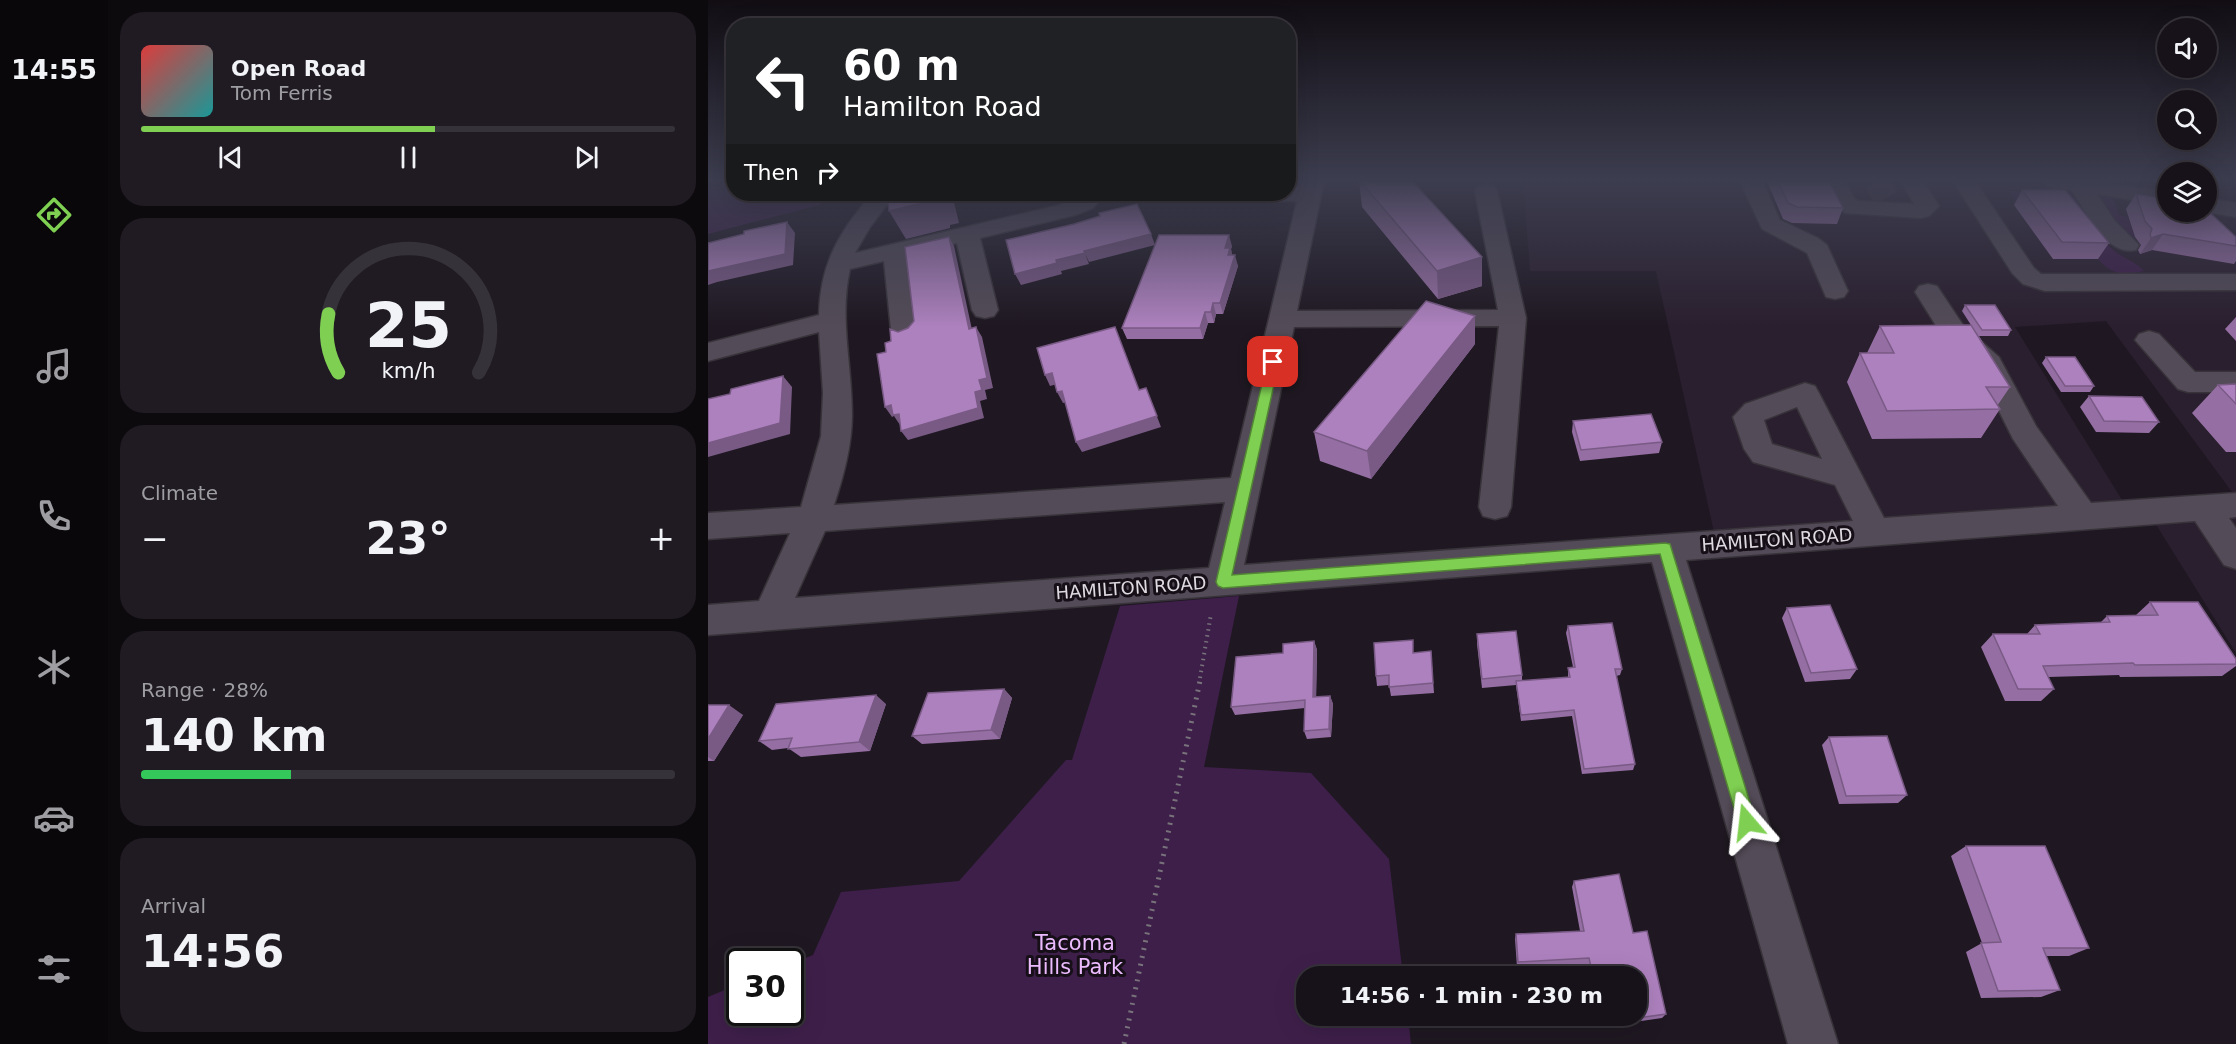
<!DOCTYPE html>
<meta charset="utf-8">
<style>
:root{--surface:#17121a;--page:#201b23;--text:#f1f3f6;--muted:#9e9ea2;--line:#363239;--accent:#7fd052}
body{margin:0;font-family:"DejaVu Sans",sans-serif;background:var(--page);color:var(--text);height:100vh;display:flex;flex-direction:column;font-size:22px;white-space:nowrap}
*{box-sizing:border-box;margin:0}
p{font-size:20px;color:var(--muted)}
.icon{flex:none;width:33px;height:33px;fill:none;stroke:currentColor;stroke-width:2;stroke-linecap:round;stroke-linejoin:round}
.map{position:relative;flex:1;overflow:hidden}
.panel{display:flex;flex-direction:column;gap:12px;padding:12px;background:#0d0a0e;width:600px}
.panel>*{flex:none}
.banner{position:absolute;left:18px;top:18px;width:570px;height:183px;border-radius:24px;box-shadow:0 6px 24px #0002,0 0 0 2px var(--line);background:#202124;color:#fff;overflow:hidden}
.buttons{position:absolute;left:1449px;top:18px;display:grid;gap:12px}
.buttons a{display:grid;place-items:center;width:60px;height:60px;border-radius:50%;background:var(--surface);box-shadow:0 6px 24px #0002,0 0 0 2px var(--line);font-size:30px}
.speed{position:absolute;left:18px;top:948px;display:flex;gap:12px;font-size:30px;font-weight:700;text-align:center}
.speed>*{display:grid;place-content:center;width:78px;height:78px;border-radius:50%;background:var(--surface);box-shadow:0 6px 24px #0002,0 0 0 2px var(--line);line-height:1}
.speed .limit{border:3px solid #111;border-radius:9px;background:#fff;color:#111}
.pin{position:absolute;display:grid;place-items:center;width:51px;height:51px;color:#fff;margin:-26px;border-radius:12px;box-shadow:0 3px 9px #0006}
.me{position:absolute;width:66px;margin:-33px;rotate:343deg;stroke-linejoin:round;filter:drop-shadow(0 0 4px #0008)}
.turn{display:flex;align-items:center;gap:21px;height:126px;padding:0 18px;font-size:27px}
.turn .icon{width:78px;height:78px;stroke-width:2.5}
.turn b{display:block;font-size:42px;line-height:51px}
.then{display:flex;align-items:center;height:57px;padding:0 18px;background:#0003;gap:12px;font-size:22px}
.big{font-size:45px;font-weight:700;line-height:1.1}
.panel .card{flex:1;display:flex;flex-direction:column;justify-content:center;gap:9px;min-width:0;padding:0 21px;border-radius:24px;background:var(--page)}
.panel .dial{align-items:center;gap:0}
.dial svg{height:156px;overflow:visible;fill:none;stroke:var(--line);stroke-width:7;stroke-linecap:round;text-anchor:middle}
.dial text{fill:var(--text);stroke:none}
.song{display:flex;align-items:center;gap:18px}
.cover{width:72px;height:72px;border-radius:9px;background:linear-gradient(135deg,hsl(0 70% 55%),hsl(180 70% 35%))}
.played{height:6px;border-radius:3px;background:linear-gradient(90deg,var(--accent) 55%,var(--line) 55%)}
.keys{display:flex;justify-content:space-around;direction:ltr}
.heat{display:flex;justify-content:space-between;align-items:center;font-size:33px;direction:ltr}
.charge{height:9px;border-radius:4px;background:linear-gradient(90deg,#34c759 28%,var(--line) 0)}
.trip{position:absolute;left:588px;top:966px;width:351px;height:60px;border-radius:24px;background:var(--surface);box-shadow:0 6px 24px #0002,0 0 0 2px var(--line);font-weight:700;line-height:60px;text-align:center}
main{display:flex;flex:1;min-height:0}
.tabs{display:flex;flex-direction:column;width:108px;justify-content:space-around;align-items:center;background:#09070a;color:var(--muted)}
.tabs .icon{width:42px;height:42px}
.tabs .active{color:var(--accent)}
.tabs b{font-size:27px;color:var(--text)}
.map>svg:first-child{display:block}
</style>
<main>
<nav class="tabs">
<b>14:55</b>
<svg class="icon active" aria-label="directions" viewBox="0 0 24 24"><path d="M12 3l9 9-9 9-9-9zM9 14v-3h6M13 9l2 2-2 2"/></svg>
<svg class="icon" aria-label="music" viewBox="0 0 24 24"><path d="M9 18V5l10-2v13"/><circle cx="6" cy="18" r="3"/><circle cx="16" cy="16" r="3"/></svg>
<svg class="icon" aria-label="phone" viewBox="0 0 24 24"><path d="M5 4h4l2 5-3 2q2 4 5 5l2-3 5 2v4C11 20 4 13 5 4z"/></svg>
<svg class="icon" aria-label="climate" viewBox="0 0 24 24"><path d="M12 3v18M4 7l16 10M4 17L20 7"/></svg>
<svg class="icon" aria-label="car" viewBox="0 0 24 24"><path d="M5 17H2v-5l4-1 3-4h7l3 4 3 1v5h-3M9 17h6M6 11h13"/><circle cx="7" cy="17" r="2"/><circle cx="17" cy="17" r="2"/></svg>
<svg class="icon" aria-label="filters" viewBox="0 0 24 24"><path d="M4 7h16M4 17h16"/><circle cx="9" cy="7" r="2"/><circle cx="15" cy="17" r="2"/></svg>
</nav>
<section class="panel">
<div class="card">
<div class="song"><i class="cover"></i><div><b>Open Road</b><p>Tom Ferris</p></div></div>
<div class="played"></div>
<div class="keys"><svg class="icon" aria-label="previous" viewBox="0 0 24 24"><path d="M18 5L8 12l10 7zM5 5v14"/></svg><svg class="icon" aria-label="pause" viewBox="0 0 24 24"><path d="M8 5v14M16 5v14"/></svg><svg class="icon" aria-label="next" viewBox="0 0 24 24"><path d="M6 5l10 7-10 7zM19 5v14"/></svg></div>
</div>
<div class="card dial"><svg viewBox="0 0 100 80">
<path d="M14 69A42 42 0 1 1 86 69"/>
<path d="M14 69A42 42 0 0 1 9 39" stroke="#7fd052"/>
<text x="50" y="56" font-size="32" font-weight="700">25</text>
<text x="50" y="72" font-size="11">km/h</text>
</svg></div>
<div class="card"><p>Climate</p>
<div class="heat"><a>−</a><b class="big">23°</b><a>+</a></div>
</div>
<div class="card"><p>Range · 28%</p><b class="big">140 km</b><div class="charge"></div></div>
<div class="card"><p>Arrival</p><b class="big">14:56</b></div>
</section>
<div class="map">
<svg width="1528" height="1044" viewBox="0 0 1528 1044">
<rect width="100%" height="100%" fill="#1f1822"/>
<path fill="#2a1f2e" d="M815 181H1459L1460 212H1498L1499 181H1528V492H1524L1398 321 1307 327 1414 500 1006 532 948 271H822Z
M1528 518V653L1447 523Z"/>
<path fill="#3e1f4a" d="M0 181H25L26 194H130L111 205 0 234Z
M1336 185C1378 188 1377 223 1402 247 1411 257 1428 261 1436 271 1415 275 1405 276 1390 259L1311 205 1300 190 1331 195 1330 186Z
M1394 196 1405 198 1411 215 1420 217 1428 242 1393 204 1391 198Z
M531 596 496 767 603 773 681 859 695 976H598V1016H700L703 1044H0V997L31 984 32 1012H82L83 964 105 955 133 892 251 881 358 760H364L412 606Z"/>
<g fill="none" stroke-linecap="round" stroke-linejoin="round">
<path stroke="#3c353f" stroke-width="26" stroke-dasharray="26 13" stroke-linecap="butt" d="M1169 181 1178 198"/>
<defs>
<path id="minor" d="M594 181H616L589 311 790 310 767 191 770 186 778 184 786 186 789 191 818 318 803 507 799 516 787 519 775 516 771 507 791 326 586 327 536 565 1145 521 1127 485 1045 462 1036 449 1025 417 1037 404 1097 383 1107 386 1111 393 1176 518 1350 506 1305 439 1270 369 1235 337 1207 292 1211 286 1220 284 1229 286 1255 325 1291 357 1328 426 1383 503 1528 493V517L1521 518 1528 528V569L1516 565 1487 521 978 560 1130 1044H1080L944 562 0 635V605L51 601 82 533 0 539V513L93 507 113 436 115 393 111 332 0 361V343L111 315C112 264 131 232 164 194H187L162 227 147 253 352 205 369 198 374 194H397L385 208 367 215 272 238 290 310 286 316 277 318 268 316 264 310 249 243 200 255 209 330 206 336 196 339 186 336 183 330 176 261 142 269C131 317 144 365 144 415 144 445 136 475 126 505L523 478 589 201H512L504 199 501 194H580V187H592ZM1089 407 1114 459 1064 444 1056 420ZM517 502 501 568 87 598 117 531Z
M1032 181H1054L1072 220 1110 238 1119 245 1140 291 1136 297 1127 299 1118 297 1099 253 1054 229Z
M1115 181H1137L1146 198 1150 201 1206 204 1193 181H1215L1231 206 1221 216 1213 218 1137 213 1125 202Z
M1245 181H1267L1326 268 1333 274H1528V290L1337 291 1315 284 1304 273Z
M1336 181H1387L1460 192V206L1389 194 1407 221 1431 245 1428 250C1399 257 1377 211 1364 190L1339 186Z
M1498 198 1528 203V217L1496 212H1498Z
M1441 331 1451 334 1487 372H1528V392H1480L1470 389 1427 340 1431 334Z"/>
</defs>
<use href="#minor" stroke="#38333a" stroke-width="3"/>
<path stroke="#78727b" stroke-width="4" stroke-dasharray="1.5 4.5" stroke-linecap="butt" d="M492 678 503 614"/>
<path stroke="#78727b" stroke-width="5" stroke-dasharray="2 6" stroke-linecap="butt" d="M416 1044 493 676"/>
<use href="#minor" fill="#534b57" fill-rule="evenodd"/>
</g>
<path fill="#956fa3" d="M651 181H704L774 257V286L730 299 654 207Z
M1059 181H1121L1135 208 1129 224 1084 223 1075 219Z
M1314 190 1401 243 1390 259H1345L1306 205Z
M1428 194 1528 237V261L1526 264 1444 250 1432 254 1430 250 1433 245 1427 237 1418 209Z
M524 246 523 249 524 255 530 266 515 314H508L506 323H500L495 339H419L414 328Z
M1257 305 1303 330 1300 336H1271L1302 387 1289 406 1292 409 1273 438 1164 439 1139 382 1152 353H1159L1172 326 1263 325 1254 311Z
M1528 317V341L1517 329Z
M767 344 663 479 612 461 606 432Z
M1338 357 1386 386 1382 392H1353L1334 363Z
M1528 384V452H1518L1484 413 1510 385Z
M1381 396 1451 422 1441 433 1388 432 1372 407Z
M865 421 954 442 951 453 872 461 864 432Z
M1442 602 1528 659V666L1514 676 1412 677 1411 675 1340 677 1346 689 1333 701H1297L1273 647 1285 634H1319L1327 625 1392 623 1399 616H1428V615Z
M1079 608 1149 669 1142 679 1097 682 1074 618Z
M860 626 914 669 912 675 908 676 927 764 925 770 874 774 864 716 813 721 808 685 774 688 769 644V634L814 675V681L860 677V668L865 667 858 633Z
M606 641 609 650 608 697 622 696 625 704 623 737 599 739 596 731 597 708 527 715 523 707 575 653Z
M723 651 726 693 683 696 681 685 669 686 668 676 706 653Z
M296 689 304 698 292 739 214 744 204 736Z
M178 704 162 751 93 757 80 748 64 750 51 741Z
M0 705 35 715 6 761H0Z
M1121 737 1199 795 1190 803 1131 804 1114 745Z
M1258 846 1381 948 1361 956H1338L1352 990 1333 997 1273 998 1258 952 1274 943 1243 856Z
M866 881 925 933 958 1014 954 1018 892 1027 889 1016H928V976H881L879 964 809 967 807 939 808 934 872 931 864 887Z"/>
<path fill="#795a85" d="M236 194H244L251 223 242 225V228L198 239 181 211 227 197Z
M79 222 87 233 85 265 9 282 0 285V271Z
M443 234 447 245 381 262 376 251Z
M1455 234 1444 250 1432 254 1443 238Z
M521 235 524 246 523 249 525 259H520L517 248Z
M241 237 246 246 266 339 261 329Z
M377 253 381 264 353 271 354 274 313 285 307 274 348 260Z
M527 255 530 266 515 314 512 303Z
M774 257V286L730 299 729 271Z
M505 303 508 314 506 323 503 312Z
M497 312 500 323 495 339 492 328Z
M767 316V344L663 479 659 451Z
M268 327 274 337 285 388 277 390 279 399 272 401 276 418 200 440 193 431 267 392 271 380Z
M344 373 349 384 342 386 337 375Z
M75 376 84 387 82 434 0 457V443Z
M438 388 453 427 374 452 368 442Z
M354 391 359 402 355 403 349 392Z
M183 405 191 414 192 425 186 416 184 417 177 407Z
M606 641 609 650 608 705 605 697Z
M296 689 304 698 292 739 283 730Z
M168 695 178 704 162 751 151 742Z
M622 696 625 704 623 737 621 729Z
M21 705 35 715 6 761 0 757V739Z"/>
<path fill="#ad81be" stroke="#795a85" stroke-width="1.5" d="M652 181H704L774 257 729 271Z
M1070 181H1121L1135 208 1089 207 1080 203Z
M1314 190H1357L1401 243 1354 242Z
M179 194H236V195L227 197V200L181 211Z
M1428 194 1460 199V212H1498V209L1528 237V246L1455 234 1443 238 1442 234 1444 229 1437 221Z
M429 204 443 234 376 251 377 253 348 260 349 263 307 274 298 240 366 224 392 216 391 213Z
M79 222 77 254 0 271V243L36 234V231Z
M451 235H521L517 248H522L520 255H527L512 303H505L503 312H497L492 328H414Z
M241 237 261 329 268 327 279 378 271 380 274 390 267 392 270 408 193 431 191 414 185 415 183 405 177 407 169 354 178 352 177 343 183 341 182 329 190 332 200 328 206 321 197 247Z
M718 301 767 316 659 451 606 432Z
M1257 305H1287L1303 330H1274Z
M1263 325 1302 387H1278L1292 409 1179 411 1152 353H1186L1172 326Z
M407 327 431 390 438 388 449 416 368 442 354 391 349 392 344 373 337 375 329 348Z
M1338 357H1367L1386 386H1357Z
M75 376 72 423 0 443V399L22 394 23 389Z
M1528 384V404L1510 385Z
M1381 396 1434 397 1451 422 1396 421Z
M943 414 954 442 873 450 865 421Z
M1442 602H1490L1528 659V664L1427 665 1425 663 1335 666 1346 689H1310L1285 634H1332L1327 625 1402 622 1399 616 1450 615Z
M1122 605 1149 669 1103 673 1079 608Z
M904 623 914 669H907L927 764 876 769 866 710 813 715 808 681 862 677 860 668 867 667 860 626Z
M808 631 814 675 774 679 769 634Z
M705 640V653L723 651 725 683 681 687V675L668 676 666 643Z
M606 641 605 697 622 696 621 729 596 731 597 700 523 707 528 657 575 653V644Z
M296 689 283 730 204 736 220 693Z
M168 695 151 742 80 749 84 738 51 741 68 704Z
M0 705H21L0 739Z
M1179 736 1199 795 1138 796 1121 737Z
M1258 846H1337L1381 948H1335L1352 990 1290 991 1273 943 1293 942Z
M911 874 925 933 939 931 958 1014 894 1023 893 1016H928V976H885L881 958 810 962 808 934 876 931 866 881Z"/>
<linearGradient id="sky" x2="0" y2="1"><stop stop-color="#110d13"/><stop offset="0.55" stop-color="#3c3d4f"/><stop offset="1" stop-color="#3c3d4f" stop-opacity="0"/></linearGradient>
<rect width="1528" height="327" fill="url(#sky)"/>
<path fill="#7fd052" stroke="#538735" stroke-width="1.5" d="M565 358 571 362 524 575 957 543 962 544 1048 822 1045 828 1039 830 1033 828 1030 822 952 554 515 588 510 586 508 582 559 362Z"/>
<g text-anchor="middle" stroke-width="6" stroke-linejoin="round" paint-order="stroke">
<g font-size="18" fill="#dfdae2" stroke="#160f18">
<text transform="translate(1069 540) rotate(-4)" y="6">HAMILTON ROAD</text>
<text transform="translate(423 588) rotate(-4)" y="6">HAMILTON ROAD</text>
</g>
<g font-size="21" fill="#ebbbfe" stroke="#160f18">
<text x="367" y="950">Tacoma<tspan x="367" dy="24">Hills Park</tspan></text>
</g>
</g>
</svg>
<div class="buttons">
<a><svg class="icon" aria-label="sound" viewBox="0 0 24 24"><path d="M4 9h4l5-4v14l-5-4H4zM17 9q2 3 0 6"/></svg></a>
<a><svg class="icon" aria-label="search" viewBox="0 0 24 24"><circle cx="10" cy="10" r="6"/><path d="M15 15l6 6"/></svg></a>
<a><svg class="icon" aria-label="layers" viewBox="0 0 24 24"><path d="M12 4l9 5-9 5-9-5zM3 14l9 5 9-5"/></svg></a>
</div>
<div class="speed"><div class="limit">30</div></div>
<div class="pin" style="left:565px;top:362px;background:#d93025"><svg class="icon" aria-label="arrive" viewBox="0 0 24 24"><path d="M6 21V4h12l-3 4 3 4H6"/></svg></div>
<svg class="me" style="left:1039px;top:822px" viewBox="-20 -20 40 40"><path d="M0-17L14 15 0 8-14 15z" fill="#7fd052" stroke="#fff" stroke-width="4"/></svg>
<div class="trip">14:56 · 1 min · 230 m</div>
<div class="banner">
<div class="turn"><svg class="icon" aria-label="left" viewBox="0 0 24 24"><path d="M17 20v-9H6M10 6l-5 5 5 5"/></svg><div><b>60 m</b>Hamilton Road</div></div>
<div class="then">Then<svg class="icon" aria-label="right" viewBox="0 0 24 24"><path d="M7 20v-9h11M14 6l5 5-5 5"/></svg></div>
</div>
</div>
</main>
